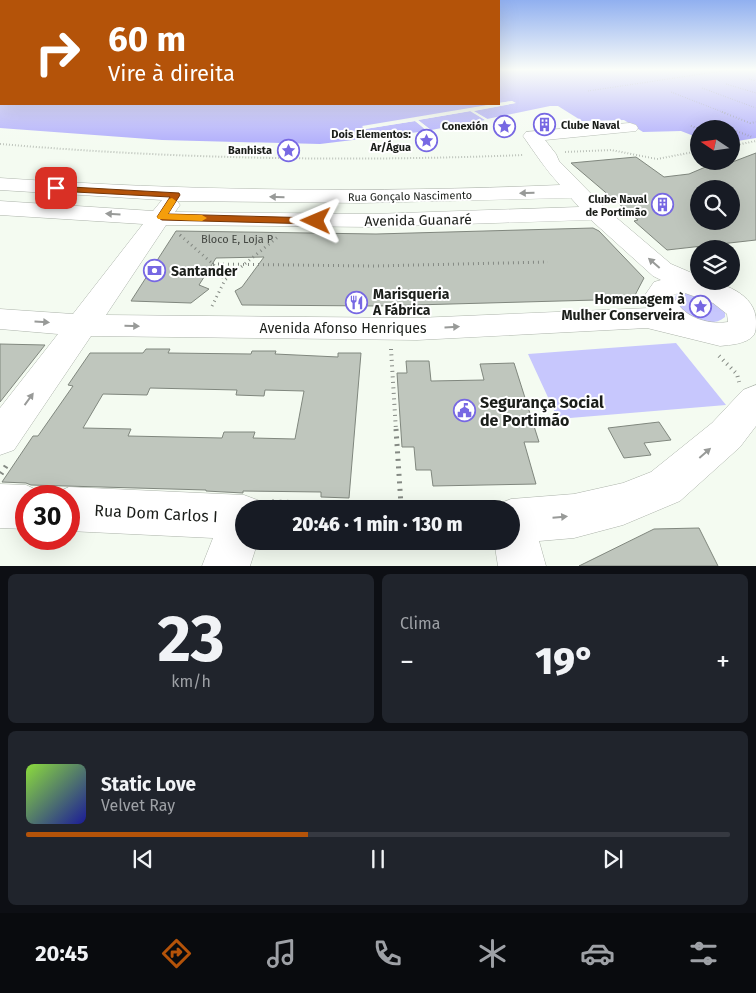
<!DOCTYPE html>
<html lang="pt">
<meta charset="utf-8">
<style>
:root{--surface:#171b24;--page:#20242c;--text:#f1f3f6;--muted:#9ea1a6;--line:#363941;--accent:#b45309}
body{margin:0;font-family:"Fira Sans",sans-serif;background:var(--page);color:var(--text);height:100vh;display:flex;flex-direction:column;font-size:19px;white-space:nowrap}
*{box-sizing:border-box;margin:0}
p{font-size:16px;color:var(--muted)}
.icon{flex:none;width:28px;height:28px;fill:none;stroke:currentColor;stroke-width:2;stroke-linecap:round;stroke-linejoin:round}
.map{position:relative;height:566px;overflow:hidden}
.side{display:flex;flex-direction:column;gap:8px;padding:8px;background:#0d0f14;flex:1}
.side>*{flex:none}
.hud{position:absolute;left:0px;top:0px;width:500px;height:105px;box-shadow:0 5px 20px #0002;background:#b45309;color:#fff;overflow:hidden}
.needle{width:32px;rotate:283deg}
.buttons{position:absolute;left:690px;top:120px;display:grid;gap:10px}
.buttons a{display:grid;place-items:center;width:50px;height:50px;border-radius:50%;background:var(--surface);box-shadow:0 5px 20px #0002;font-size:25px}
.speed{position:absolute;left:15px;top:485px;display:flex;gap:10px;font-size:25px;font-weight:700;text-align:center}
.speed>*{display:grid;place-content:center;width:65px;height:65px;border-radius:50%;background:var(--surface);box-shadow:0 5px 20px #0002;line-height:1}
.speed .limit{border:8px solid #d22;background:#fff;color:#111}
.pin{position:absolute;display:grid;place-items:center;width:42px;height:42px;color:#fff;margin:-21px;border-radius:10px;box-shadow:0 2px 8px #0006}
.me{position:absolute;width:55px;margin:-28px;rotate:271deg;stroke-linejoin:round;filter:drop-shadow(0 0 4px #0008)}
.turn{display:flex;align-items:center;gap:18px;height:105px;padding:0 25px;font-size:22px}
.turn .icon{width:65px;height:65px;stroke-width:2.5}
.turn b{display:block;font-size:35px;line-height:42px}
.big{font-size:38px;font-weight:800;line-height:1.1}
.side .widget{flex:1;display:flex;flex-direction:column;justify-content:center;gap:8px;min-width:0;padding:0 18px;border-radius:8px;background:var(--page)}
.side .dial{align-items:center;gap:0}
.dial b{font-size:65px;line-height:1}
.song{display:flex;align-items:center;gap:15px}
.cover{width:60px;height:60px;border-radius:8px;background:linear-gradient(135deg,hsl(90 70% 55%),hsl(240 70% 35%))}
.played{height:5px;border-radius:2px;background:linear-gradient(90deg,var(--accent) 40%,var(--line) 40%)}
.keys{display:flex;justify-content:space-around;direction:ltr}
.heat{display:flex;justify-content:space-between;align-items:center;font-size:28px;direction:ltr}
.side .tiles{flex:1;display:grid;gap:8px;grid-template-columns:1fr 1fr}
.widget:last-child{grid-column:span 2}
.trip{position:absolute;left:235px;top:500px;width:285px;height:50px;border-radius:25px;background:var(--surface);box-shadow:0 5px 20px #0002;font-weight:800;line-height:50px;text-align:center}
.tabs{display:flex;height:80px;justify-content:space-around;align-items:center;background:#090b0e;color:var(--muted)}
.tabs .icon{width:35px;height:35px}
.tabs .on{color:var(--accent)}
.tabs b{font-size:22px;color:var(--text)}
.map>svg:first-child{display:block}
</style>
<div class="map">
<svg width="756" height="566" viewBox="0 0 756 566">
<rect width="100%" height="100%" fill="#f4fbf1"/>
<path fill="#c7c7fd" d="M681 292 701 294 725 311V317C708 331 685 315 674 301L676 295Z
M676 343 726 405 558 419 528 354Z"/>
<path fill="#aeabfc" d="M0 69 1 104H496L363 127 365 129 415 121 427 131 320 144 162 140 0 128Z
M499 69H756V138L731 142V129H699V138L681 131 643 132 624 120 582 121 558 106H550L487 119 473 111 515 103 512 101 499 103Z
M470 111 485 120 431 130 418 120Z"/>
<path fill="#f4fbf1" d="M512 101 516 103 474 111 489 120 487 121 471 111 418 120 433 132H431L415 121 365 129 362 126Z"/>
<path fill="#bfc6bd" stroke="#80877e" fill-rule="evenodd" d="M756 153V240L667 250 634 221 638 220 571 163 636 157 664 177 689 174 715 163 722 166ZM699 189H731V221H699Z
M593 228 599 231 644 278 633 299 378 306 242 305 235 291 242 287 264 257 216 258 199 285 209 289 191 303 131 301 176 231 376 234Z
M0 344 45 345 0 402Z
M146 349H170L168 353 251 354 252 351H276L275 354 338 357V353H361L349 498 321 497V492L243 491V493L206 491V490L31 485 26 483 2 482 33 436H38L73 386 68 385 90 353H143ZM150 388 237 390 236 395 264 396 265 390 304 391 295 439 253 438 255 432H224L222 438 128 436 131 429 83 428 103 394 147 395Z
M406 361H429L431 381 484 380 480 364 514 363 539 442H524L536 484 433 486 431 470H416L414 447H402L397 373H407Z
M659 422 671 440 644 443 651 455 624 458 608 428Z
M699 528 718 566H579L654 529Z"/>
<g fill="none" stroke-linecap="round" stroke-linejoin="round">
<defs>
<path id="minor" d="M630 123 636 125 638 128 636 131 545 140 556 154 559 161 605 208 671 264 699 276V281C722 281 756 294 756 321 756 326 756 333 753 336 746 344 730 345 720 346L647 328 417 340 91 336 14 450 0 455V408L58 334 0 329V309L73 314 143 224 0 215V201L153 211 162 200 0 190V178C187 191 373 193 560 185 546 170 535 153 523 136L526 132ZM571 198 579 207 373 214 175 212 180 205 177 201 360 203ZM591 220 653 276 661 280 654 282 645 295 650 308 417 318 106 315 166 225 373 227ZM682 292 713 303 727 314 728 322C707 325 681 317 673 295Z
M756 385V426L740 447 680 501 623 525 574 538 539 541 546 566H498L494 541H511V509H494L495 505 511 499 574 494 623 483 651 472 712 423 743 390Z
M0 484 26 485 41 492 43 496H26V529L0 528Z
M69 487 244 495 260 501 263 509H244V541H258L250 566H202L213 538 69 531V496H52L54 494Z"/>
</defs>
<use href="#minor" stroke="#acb3aa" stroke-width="1"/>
<path stroke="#848983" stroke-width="1" stroke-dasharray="0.5 2" stroke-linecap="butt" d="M749 79 756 81
M726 84 756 93
M702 88 756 108
M588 91 735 69
M671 92 725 113"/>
<path stroke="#848983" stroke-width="2" stroke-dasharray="0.5 2.5" stroke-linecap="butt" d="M722 112 750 123 756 122
M713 122 731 129
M691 126 699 129
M731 129 752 137
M0 144C175 159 349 162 524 155
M731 146 756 141
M565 152 611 150 657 159 699 151"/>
<path stroke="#848983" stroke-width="2.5" stroke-dasharray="1 3" stroke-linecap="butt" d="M180 235 182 237"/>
<path stroke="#848983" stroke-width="3" stroke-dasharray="1 4" stroke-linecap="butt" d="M180 235 213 264 225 280
M213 264 373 266 548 262
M212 306 225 280 279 236"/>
<path stroke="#848983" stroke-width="4" stroke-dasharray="1 4.5" stroke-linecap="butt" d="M391 349 396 431
M719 356 737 374 739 382"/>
<path stroke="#848983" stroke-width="5" stroke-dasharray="2 5.5" stroke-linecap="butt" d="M396 429 401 505
M1 474 8 463
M272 502 485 507"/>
<use href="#minor" fill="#fff" fill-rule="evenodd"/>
</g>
<defs><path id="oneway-solid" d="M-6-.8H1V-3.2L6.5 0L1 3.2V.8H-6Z" transform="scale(1.25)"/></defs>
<g fill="#989a98">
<use href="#oneway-solid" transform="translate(527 193) rotate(178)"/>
<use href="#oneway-solid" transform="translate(277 197) rotate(-179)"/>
<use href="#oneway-solid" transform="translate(113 214) rotate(-177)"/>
<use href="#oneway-solid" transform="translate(654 263) rotate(-139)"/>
<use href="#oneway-solid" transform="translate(42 322) rotate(4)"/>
<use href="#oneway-solid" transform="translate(132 326) rotate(1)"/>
<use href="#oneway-solid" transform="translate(452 327) rotate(-3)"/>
<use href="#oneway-solid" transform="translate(29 399) rotate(-54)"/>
<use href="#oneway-solid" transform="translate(705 453) rotate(-41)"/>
<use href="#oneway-solid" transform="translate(560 517) rotate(-5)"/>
</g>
<linearGradient id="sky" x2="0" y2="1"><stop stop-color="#91b0f0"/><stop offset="0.47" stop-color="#fafdf9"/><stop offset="1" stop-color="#fafdf9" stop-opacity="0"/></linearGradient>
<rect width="756" height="148" fill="url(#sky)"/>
<path fill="#b45309" stroke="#753606" d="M53 186 179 193 180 195 168 214 316 218 321 221 316 224 162 220 157 217 170 197 56 191 53 190Z"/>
<path fill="#f59e0b" d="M172 198 176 201 168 214 202 215 207 218 202 221 158 219 157 217 169 199Z"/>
<defs>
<symbol id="building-ring" viewBox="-11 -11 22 22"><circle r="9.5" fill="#fff" stroke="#7768e3" stroke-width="1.5"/><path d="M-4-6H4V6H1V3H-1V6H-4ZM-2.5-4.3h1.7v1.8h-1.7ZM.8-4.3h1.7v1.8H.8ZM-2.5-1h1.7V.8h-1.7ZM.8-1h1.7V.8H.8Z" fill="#7768e3"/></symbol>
<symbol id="sight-ring" viewBox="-11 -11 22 22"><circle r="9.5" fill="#fff" stroke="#7768e3" stroke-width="1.5"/><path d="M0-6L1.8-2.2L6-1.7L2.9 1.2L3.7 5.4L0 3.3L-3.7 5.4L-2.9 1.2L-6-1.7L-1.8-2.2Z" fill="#7768e3"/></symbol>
<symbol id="bank-ring" viewBox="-11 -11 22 22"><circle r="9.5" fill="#fff" stroke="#7768e3" stroke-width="1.5"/><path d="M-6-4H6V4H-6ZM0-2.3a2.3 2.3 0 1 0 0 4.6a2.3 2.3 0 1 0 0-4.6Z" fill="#7768e3"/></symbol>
<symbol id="restaurant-ring" viewBox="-11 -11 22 22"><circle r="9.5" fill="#fff" stroke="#7768e3" stroke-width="1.5"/><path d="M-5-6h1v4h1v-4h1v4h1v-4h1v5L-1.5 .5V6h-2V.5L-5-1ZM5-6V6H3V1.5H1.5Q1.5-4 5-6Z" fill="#7768e3"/></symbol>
<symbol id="civic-ring" viewBox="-11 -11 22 22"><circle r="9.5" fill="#fff" stroke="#7768e3" stroke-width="1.5"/><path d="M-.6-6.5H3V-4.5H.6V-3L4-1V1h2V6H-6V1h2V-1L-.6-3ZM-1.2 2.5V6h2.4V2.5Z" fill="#7768e3"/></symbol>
</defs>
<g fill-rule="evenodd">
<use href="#building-ring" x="532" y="112" width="25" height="25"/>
<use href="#sight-ring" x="492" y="114" width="25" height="25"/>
<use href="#sight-ring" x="414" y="128" width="25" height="25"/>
<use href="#sight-ring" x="276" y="138" width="25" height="25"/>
<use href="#building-ring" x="650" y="192" width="25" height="25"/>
<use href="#bank-ring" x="142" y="258" width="25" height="25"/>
<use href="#restaurant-ring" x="344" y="290" width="25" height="25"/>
<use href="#sight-ring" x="688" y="294" width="25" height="25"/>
<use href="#civic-ring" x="452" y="398" width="25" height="25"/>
</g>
<g text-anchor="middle" stroke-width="4" stroke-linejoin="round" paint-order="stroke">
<g font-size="11" font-weight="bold" fill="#1b1e1a" stroke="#fff" text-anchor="end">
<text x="561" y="129" text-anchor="start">Clube Naval</text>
<text x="488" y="130">Conexión</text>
<text x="411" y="138">Dois Elementos:<tspan x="411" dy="13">Ar/Água</tspan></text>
<text x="272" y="154">Banhista</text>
<text x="647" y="203">Clube Naval<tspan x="647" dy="13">de Portimão</tspan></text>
</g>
<g font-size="11" fill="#1b1e1a" stroke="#fff">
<text transform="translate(410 196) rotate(-1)" y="4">Rua Gonçalo Nascimento</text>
</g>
<g font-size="11" fill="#444843">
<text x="237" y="243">Bloco E, Loja P</text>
</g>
<g font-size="14" fill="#1b1e1a" stroke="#fff">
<text transform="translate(418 220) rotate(-1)" y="5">Avenida Guanaré</text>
<text x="343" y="333">Avenida Afonso Henriques</text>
</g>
<g font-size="14" font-weight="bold" fill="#1b1e1a" stroke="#fff" text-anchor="start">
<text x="171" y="276">Santander</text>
<text x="373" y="299">Marisqueria<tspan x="373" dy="16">A Fábrica</tspan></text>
<text x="685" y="304" text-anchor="end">Homenagem à<tspan x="685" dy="16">Mulher Conserveira</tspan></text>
</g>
<g font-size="16" font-weight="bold" fill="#1b1e1a" stroke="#fff" text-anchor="start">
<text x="480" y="408">Segurança Social<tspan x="480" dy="18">de Portimão</tspan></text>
</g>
<g font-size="16" fill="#1b1e1a" stroke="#fff">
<text transform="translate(156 513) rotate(3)" y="6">Rua Dom Carlos I</text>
</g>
</g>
</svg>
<div class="buttons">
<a><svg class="needle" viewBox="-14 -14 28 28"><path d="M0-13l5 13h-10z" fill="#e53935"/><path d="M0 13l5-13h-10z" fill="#9ea1a6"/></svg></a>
<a><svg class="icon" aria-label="search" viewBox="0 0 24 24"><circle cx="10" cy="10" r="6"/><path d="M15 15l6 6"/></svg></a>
<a><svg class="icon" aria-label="layers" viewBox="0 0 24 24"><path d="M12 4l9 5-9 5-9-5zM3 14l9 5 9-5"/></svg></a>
</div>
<div class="speed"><div class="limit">30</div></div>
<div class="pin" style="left:56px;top:188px;background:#d93025"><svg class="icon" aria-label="arrive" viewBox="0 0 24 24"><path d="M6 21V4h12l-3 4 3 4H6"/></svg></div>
<svg class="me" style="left:316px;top:221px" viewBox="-20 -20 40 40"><path d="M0-17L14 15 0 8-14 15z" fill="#b45309" stroke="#fff" stroke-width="4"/></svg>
<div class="trip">20:46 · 1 min · 130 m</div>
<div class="hud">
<div class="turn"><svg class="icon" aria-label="right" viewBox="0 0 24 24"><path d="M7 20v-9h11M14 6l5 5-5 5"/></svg><div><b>60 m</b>Vire à direita</div></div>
</div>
</div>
<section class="side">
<div class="tiles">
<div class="widget dial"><b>23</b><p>km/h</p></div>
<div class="widget"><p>Clima</p>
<div class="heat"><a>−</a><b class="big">19°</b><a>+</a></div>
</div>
<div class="widget">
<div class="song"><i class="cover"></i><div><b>Static Love</b><p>Velvet Ray</p></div></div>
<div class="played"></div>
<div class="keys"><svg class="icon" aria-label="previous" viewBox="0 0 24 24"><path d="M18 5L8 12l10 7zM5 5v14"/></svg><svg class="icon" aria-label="pause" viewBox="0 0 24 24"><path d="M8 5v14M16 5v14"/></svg><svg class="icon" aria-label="next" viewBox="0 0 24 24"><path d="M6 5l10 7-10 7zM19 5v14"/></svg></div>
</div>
</div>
</section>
<nav class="tabs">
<b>20:45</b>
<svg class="icon on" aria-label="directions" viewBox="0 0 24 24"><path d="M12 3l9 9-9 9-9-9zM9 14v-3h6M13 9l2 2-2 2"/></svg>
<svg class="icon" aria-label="music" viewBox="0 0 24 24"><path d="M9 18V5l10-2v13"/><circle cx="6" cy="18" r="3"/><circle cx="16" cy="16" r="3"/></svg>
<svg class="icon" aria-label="phone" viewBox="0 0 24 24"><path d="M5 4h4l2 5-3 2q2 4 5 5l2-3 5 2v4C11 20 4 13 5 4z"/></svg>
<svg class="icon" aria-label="climate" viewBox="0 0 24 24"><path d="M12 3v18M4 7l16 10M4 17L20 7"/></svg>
<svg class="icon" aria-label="car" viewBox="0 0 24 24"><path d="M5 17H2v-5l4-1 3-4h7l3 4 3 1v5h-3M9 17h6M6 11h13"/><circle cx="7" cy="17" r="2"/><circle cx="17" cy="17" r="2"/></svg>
<svg class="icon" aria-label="filters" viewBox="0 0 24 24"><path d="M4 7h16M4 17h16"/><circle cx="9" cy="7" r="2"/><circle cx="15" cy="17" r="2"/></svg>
</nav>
